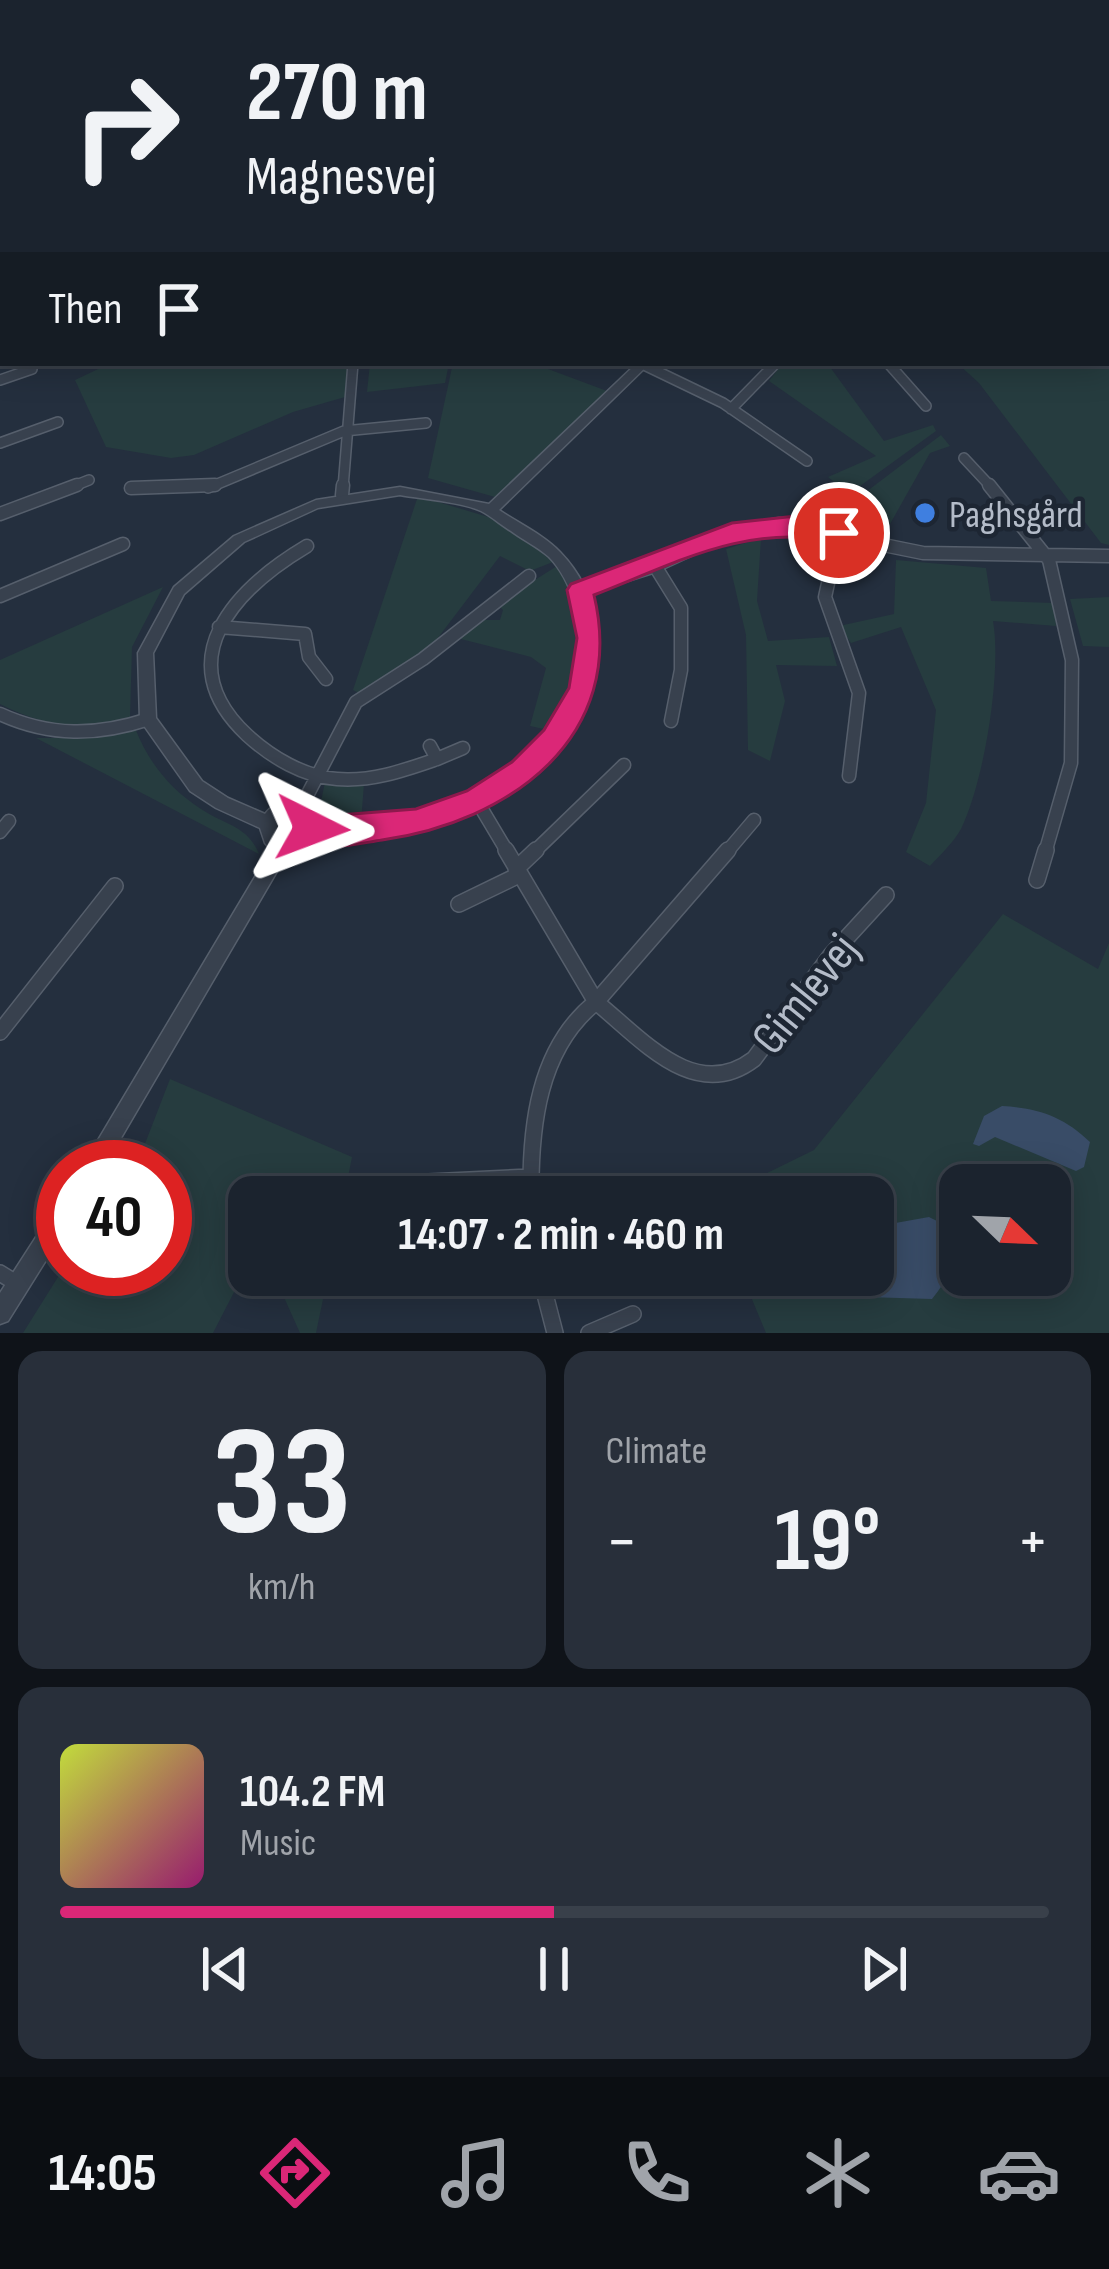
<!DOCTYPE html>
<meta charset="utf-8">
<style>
:root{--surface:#1b232e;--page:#282f3a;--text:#f1f3f6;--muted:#a0a4aa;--line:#39404a;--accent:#db2777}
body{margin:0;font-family:"Sofia Sans Condensed",sans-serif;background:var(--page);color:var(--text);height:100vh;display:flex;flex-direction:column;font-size:45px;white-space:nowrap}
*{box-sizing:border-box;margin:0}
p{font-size:39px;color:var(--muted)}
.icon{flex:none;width:66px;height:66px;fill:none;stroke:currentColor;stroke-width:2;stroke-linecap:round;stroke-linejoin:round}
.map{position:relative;height:1333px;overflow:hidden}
.details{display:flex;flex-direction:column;gap:18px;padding:18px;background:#0f1319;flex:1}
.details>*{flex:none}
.guide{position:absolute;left:0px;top:0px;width:1110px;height:366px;box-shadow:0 6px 30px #0003,0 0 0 3px var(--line);background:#1b232e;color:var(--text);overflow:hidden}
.needle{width:78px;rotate:113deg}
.controls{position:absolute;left:939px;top:1164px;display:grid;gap:24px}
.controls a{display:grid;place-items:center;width:132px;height:132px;border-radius:24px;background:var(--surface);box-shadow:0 6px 30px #0003,0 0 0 3px var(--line);font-size:60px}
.speed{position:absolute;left:36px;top:1140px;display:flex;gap:24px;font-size:60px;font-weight:700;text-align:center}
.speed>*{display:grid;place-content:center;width:156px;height:156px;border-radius:50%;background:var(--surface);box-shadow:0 6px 30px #0003,0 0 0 3px var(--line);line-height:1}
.speed .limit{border:18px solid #d22;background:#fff;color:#111}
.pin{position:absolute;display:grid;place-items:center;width:102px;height:102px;color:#fff;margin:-51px;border:6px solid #fff;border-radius:50%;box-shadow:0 3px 12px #0007}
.me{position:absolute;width:132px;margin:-66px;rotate:93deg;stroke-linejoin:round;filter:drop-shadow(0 0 9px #0008)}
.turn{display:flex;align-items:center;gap:42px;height:252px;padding:0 48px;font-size:54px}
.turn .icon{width:156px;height:156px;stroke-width:2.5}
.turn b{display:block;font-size:84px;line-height:102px}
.then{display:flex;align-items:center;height:114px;padding:0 48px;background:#0003;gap:24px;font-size:45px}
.big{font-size:90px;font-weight:700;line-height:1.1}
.details .tile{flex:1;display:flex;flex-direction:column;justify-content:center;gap:18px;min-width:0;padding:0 42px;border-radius:24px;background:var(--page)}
.details .dial{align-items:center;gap:0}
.dial b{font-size:156px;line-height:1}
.song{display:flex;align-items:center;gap:36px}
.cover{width:144px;height:144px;border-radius:18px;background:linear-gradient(135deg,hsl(70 70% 55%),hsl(320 70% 35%))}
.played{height:12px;border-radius:6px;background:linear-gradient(90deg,var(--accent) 50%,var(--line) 50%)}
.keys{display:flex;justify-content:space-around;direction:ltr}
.heat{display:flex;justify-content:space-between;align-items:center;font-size:66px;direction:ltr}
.details .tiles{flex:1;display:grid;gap:18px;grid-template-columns:1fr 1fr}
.tile:last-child{grid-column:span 2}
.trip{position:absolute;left:228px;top:1176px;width:666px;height:120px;border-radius:24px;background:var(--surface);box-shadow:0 6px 30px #0003,0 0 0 3px var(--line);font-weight:700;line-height:120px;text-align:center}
.tab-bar{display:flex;height:192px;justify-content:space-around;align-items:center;background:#0b0e12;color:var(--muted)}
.tab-bar .icon{width:84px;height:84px}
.tab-bar .selected{color:var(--accent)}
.tab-bar b{font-size:54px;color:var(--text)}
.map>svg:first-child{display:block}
</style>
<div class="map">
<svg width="1109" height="1333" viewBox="0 0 1109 1333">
<rect width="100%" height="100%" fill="#242f3e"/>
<path fill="#263c3f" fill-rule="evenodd" d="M276 0 3 3 0 161V1Z
M302 0H844L837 3Z
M1107 297 1109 298V545L1101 543 979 383 957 363H1107Z
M111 363H349L345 397 293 412 194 455 171 458 106 447 75 380Z
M370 363H449L445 383 367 392Z
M453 363H532L607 391 495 497 428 478Z
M783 363H827L884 441 933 425 936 431 849 494 828 477 876 456 769 381Z
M941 435 950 446 930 453 881 540 833 528 834 519 822 511 858 498Z
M418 496 505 522 553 562 530 571 500 556 431 647 359 693 353 690Z
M761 538 757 601 768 641 829 637 837 666 776 665 785 701 770 761 748 750 746 635 726 549Z
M896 560 986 568 991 601 1054 603 1056 626 993 621C1002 672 984 782 961 829 954 842 940 855 930 866L906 852 926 803 936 710 901 627 851 643 839 626 894 614Z
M557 566C602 627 582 670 553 731L530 726 546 668 531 657 457 638 478 620H500L503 610 497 604Z
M163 587 132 647 130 717C82 733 44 726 0 704V660Z
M1109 597V647L1083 646 1070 599Z
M135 728C148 762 170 789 201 809 225 825 248 826 259 854L36 738H84Z
M325 782 364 784 361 822C342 823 333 822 320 806Z
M1003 914 1098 969 1109 943V1333H766L742 1275H873V1197H708L704 1187 753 1180 814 1150ZM960 1185H1050V1275H960Z
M170 1079 352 1157 344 1197H249V1263L213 1333H23L63 1269H165V1167H136Z
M274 1275H328L316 1333H300Z"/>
<path fill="#394c67" d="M1002 1106C1038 1108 1063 1116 1090 1142L1084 1167 1076 1171 995 1137 979 1146 973 1144 984 1116Z
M929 1217C971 1236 955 1270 932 1299L866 1297 831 1275H873V1227Z"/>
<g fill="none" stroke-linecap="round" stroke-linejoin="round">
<path stroke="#394c67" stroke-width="3" d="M703 0 709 3"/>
<defs>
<path id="minor-far2" d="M640 363 723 403 807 461
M888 363 926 406
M0 380 32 369
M731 409 776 363
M0 443 58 422
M964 458 992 488
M69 488 89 480
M208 488 344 431 426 423
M343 488 353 363"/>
<path id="minor-far1" d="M989 485 1049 560 1072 660 1071 763 1045 853
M131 488 215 485
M342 495 343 485
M0 514 77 485
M839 533 825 597 859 693 849 776
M307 546C235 589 167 660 247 735 271 757 304 777 337 779 372 782 405 770 437 759L430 746
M655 566 681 608V670L671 721
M579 590 655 566 724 534 780 524 923 553 1109 556
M0 596 123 544
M219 627 305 634 309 657 326 679
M0 714C50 737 97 736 149 719
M437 759 463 748
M477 801 508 853
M300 809 356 702 423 659 529 576
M0 832 9 821
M533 853 624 765
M726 853 754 820"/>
<path id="minor" d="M506 850 596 1002C538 1048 530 1127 531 1197
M728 850 596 1002C642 1039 695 1104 754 1059L831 955 886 895
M516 869 536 850
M1037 880 1046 850
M459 904 519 875
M0 1032 115 886
M408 1183 530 1177
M0 1273 19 1285
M540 1275 555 1333
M589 1333 633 1314"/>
<path id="tertiary" d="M280 0H288V3H280Z
M637 363H650L499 510C518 523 544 535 560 552 641 636 572 757 486 804 435 832 373 839 316 840L306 852 286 856 104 1167H82L271 850 265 843 260 828 216 808 190 791 140 720 138 653 174 587 234 536 316 500 400 487 489 504ZM400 495C422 499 462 502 481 511 491 516 501 525 511 531 523 540 538 547 549 557 561 569 570 588 575 604 600 684 539 762 471 796 424 819 370 824 319 825 309 798 284 790 265 814L228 798 202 781 156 718 153 653 184 594 244 542 318 508ZM288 814 296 816 302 824V834L294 841 285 840 278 832V821Z
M63 1202V1233L8 1321 0 1324V1293L56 1206Z"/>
</defs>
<use href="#minor-far2" stroke="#565f6c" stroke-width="12"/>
<use href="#minor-far1" stroke="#565f6c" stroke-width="15"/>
<use href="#minor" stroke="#565f6c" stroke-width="18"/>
<use href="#tertiary" stroke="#565f6c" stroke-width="3"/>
<use href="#minor-far2" stroke="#38414e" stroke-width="9"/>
<use href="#minor-far1" stroke="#38414e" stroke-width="12"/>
<use href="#minor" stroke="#38414e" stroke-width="15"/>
<use href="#tertiary" fill="#38414e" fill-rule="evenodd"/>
</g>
<path fill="#db2777" stroke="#8e194d" stroke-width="3" d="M796 516 847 527 851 533 839 542C746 523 679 562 594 595 628 737 510 822 382 840 356 844 326 852 300 842L295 833 301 818 416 809 467 791 512 762 544 730 569 688 577 638 567 590 571 584 732 523Z"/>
<circle fill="#3f7fe0" stroke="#1d2633" stroke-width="4.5" cx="925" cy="513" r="12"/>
<g text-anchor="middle" stroke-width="9" stroke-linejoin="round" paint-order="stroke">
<g font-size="39" fill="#b4bcc9" stroke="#1d2633" text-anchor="start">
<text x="949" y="527">Paghsgård</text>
</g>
<g font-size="48" fill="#b4bcc9" stroke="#1d2633">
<text transform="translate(804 993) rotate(-51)" y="17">Gimlevej</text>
</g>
</g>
</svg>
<div class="controls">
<a><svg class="needle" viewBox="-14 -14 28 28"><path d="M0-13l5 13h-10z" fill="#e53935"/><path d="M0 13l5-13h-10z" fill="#a0a4aa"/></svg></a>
</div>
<div class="speed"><div class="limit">40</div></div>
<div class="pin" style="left:839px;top:533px;background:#d93025"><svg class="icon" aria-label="arrive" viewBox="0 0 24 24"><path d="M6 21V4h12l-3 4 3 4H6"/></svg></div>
<svg class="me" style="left:312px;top:828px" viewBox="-20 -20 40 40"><path d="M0-17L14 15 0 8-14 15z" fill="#db2777" stroke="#fff" stroke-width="4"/></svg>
<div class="trip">14:07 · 2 min · 460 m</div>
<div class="guide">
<div class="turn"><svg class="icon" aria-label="right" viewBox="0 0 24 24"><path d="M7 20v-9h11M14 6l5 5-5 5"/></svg><div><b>270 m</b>Magnesvej</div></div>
<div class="then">Then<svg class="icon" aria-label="arrive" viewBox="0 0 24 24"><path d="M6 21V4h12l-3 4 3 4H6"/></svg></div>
</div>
</div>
<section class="details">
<div class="tiles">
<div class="tile dial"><b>33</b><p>km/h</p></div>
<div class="tile"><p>Climate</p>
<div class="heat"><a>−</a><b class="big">19°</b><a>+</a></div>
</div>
<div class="tile">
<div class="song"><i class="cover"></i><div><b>104.2 FM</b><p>Music</p></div></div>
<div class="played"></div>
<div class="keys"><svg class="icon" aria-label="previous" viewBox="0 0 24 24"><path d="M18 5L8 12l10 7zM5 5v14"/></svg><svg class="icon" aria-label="pause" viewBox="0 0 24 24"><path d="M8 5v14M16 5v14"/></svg><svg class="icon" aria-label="next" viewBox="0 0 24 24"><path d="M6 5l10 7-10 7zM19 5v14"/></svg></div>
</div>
</div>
</section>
<nav class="tab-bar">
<b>14:05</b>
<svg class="icon selected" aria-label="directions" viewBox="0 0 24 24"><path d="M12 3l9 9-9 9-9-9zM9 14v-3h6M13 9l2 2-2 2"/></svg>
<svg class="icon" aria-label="music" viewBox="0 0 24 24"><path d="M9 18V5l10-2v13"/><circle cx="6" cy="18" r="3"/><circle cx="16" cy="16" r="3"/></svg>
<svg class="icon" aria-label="phone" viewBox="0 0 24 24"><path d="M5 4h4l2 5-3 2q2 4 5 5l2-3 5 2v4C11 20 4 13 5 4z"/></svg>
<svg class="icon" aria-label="climate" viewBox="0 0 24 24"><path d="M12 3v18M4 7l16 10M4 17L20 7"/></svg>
<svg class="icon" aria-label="car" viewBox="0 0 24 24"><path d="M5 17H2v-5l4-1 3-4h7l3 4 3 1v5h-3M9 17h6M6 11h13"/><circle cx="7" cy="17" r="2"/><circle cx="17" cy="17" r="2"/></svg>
</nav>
